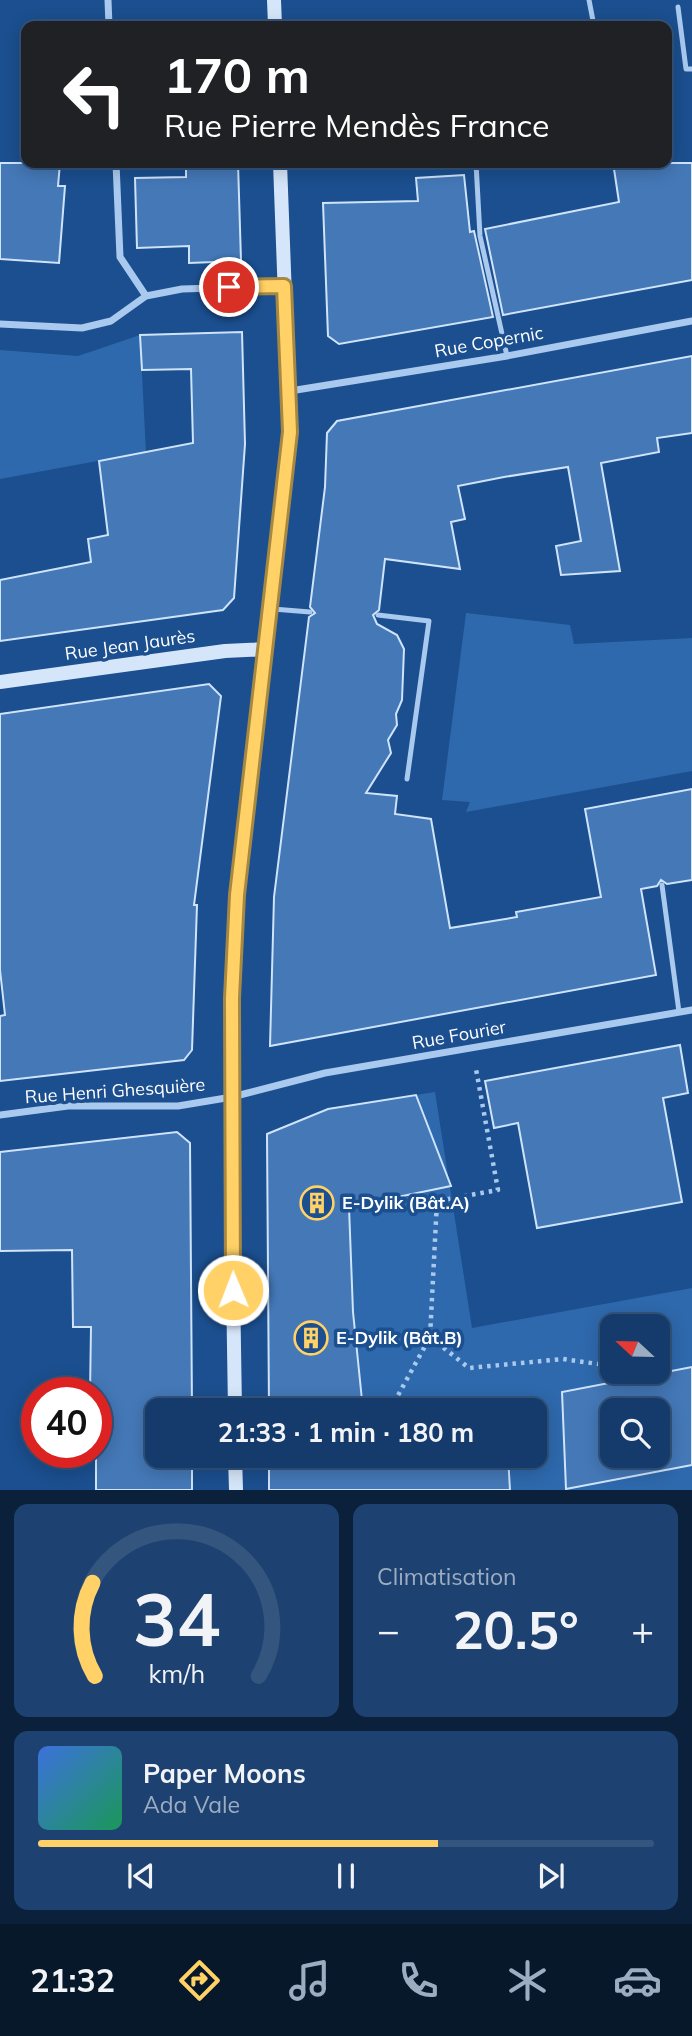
<!DOCTYPE html>
<html lang="fr">
<meta charset="utf-8">
<style>
:root{--surface:#143b6b;--page:#1d4271;--text:#f1f3f6;--muted:#9dadc1;--line:#33557e;--accent:#ffd166}
body{margin:0;font-family:Mulish,sans-serif;background:var(--page);color:var(--text);height:100vh;display:flex;flex-direction:column;font-size:26px;white-space:nowrap}
*{box-sizing:border-box;margin:0}
p{font-size:23px;color:var(--muted)}
.icon{flex:none;width:38px;height:38px;fill:none;stroke:currentColor;stroke-width:2;stroke-linecap:round;stroke-linejoin:round}
.map{position:relative;height:1490px;overflow:hidden}
.sheet{display:flex;flex-direction:column;gap:14px;padding:14px;background:#0b203b;flex:1}
.sheet>*{flex:none}
.banner{position:absolute;left:21px;top:21px;width:651px;height:147px;border-radius:14px;box-shadow:0 4px 18px #0003,0 0 0 2px var(--line);background:#202124;color:#fff;overflow:hidden}
.needle{width:46px;rotate:292deg}
.controls{position:absolute;left:600px;top:1314px;display:grid;gap:14px}
.controls a{display:grid;place-items:center;width:70px;height:70px;border-radius:14px;background:var(--surface);box-shadow:0 4px 18px #0003,0 0 0 2px var(--line);font-size:35px}
.speed{position:absolute;left:21px;top:1377px;display:flex;gap:14px;font-size:35px;font-weight:700;text-align:center}
.speed>*{display:grid;place-content:center;width:91px;height:91px;border-radius:50%;background:var(--surface);box-shadow:0 4px 18px #0003,0 0 0 2px var(--line);line-height:1}
.speed .limit{border:10px solid #d22;background:#fff;color:#111}
.pin{position:absolute;display:grid;place-items:center;width:60px;height:60px;color:#fff;margin:-30px;border:4px solid #fff;border-radius:50%;box-shadow:0 2px 7px #0007}
.me{position:absolute;width:77px;margin:-38px;rotate:359deg;stroke-linejoin:round;filter:drop-shadow(0 0 5px #0008)}
.turn{display:flex;align-items:center;gap:24px;height:147px;padding:0 28px;font-size:32px}
.turn .icon{width:91px;height:91px;stroke-width:2.5}
.turn b{display:block;font-size:49px;line-height:60px}
.big{font-size:52px;font-weight:700;line-height:1.1}
.sheet .widget{flex:1;display:flex;flex-direction:column;justify-content:center;gap:10px;min-width:0;padding:0 24px;border-radius:14px;background:var(--page)}
.sheet .dial{align-items:center;gap:0}
.dial svg{height:182px;overflow:visible;fill:none;stroke:var(--line);stroke-width:7;stroke-linecap:round;text-anchor:middle}
.dial text{fill:var(--text);stroke:none}
.song{display:flex;align-items:center;gap:21px}
.cover{width:84px;height:84px;border-radius:10px;background:linear-gradient(135deg,hsl(220 70% 55%),hsl(150 70% 35%))}
.played{height:7px;border-radius:4px;background:linear-gradient(90deg,var(--accent) 65%,var(--line) 65%)}
.keys{display:flex;justify-content:space-around;direction:ltr}
.heat{display:flex;justify-content:space-between;align-items:center;font-size:38px;direction:ltr}
.sheet .tiles{flex:1;display:grid;gap:14px;grid-template-columns:1fr 1fr}
.widget:last-child{grid-column:span 2}
.trip{position:absolute;left:145px;top:1398px;width:402px;height:70px;border-radius:14px;background:var(--surface);box-shadow:0 4px 18px #0003,0 0 0 2px var(--line);font-weight:700;line-height:70px;text-align:center}
.dock{display:flex;height:112px;justify-content:space-around;align-items:center;background:#08182b;color:var(--muted)}
.dock .icon{width:49px;height:49px}
.dock .active{color:var(--accent)}
.dock b{font-size:32px;color:var(--text)}
.map>svg:first-child{display:block}
</style>
<div class="map">
<svg width="692" height="1490" viewBox="0 0 692 1490">
<rect width="100%" height="100%" fill="#1b4f8f"/>
<path fill="#2e69ad" fill-rule="evenodd" d="M140 335 146 452 0 479V350L78 356Z
M466 613 570 625 574 644 692 638V771L466 812 470 802 442 800Z
M435 1092 472 1328 692 1288V1367L562 1393 566 1489 692 1465V1490H510L508 1456H536V1410H504L503 1403 466 1410H363L353 1312 349 1207 451 1185 416 1095ZM612 1326H658V1372H612Z"/>
<path fill="#4478b7" stroke="#cfe3fa" stroke-width="2" fill-rule="evenodd" d="M0 163H60L58 186H65L59 263 0 259Z
M186 163H238L241 261 189 263V246L137 248 135 178 186 177Z
M655 163H692V280L503 315 485 229 619 202 614 169Z
M464 175 470 232 474 231 493 317 339 344 328 336 323 203 418 201 416 178Z
M242 332 245 444 234 598 223 610 0 641V580L91 562 88 539 108 535 99 461 193 443 191 369 142 370 140 335Z
M692 356V433L657 438 659 452 601 463 620 571 561 575 556 546 581 541 568 467 504 477 458 486 465 519 451 522 460 569 385 559 379 610 373 615 377 624 397 635 404 649 402 700 396 714 397 725 388 740 391 753 366 793 397 796 395 814 431 819 450 928 517 917 516 912 601 897 585 809 692 789V880L667 884 661 880 657 886 641 889 656 975 270 1046 274 897 309 617 315 613 310 607 325 487 327 433 337 421Z
M209 684 221 696 194 905H197L192 1050 184 1060 0 1081V1016L5 1015 0 970V714Z
M680 1045 688 1093 663 1098 682 1202 537 1228 518 1123 494 1128 485 1081Z
M416 1095 451 1186 349 1207 353 1312 363 1410H269L267 1134 328 1109Z
M177 1132 190 1143 192 1410H158V1456H192V1490H96V1393H90L91 1327H73L72 1250 0 1251V1152Z
M692 1367V1465L566 1489 562 1392ZM612 1410H658V1456H612Z
M503 1403 504 1410H466Z
M269 1456H508L510 1490H269Z"/>
<g fill="none" stroke-linecap="round" stroke-linejoin="round">
<path stroke="#a9c9ee" stroke-width="4.5" stroke-dasharray="3.5 5" stroke-linecap="butt" d="M430 1337 469 1368 563 1359 612 1366
M656 1372 662 1373
M390 1410 430 1337 437 1201 498 1190 476 1069"/>
<path stroke="#a9c9ee" stroke-width="5" d="M589 0 594 26
M678 7 686 69H692
M476 163 480 236 507 356
M273 609 310 612
M378 615 429 621 407 779
M662 885 679 1012"/>
<path stroke="#a9c9ee" stroke-width="7" d="M108 0 109 26
M116 163 120 257 146 296
M0 324 82 328 111 321 146 296 182 289 284 286
M290 391 507 356 692 321
M0 1115 68 1106H178L232 1097 325 1073 692 1010"/>
<path stroke="#d6e6fa" stroke-width="14" d="M274 0 275 26
M0 682 225 651 265 649
M235 1410 231 1156V998L237 895 290 432 280 163
M235 1456 236 1490"/>
</g>
<g fill="none" stroke-linecap="round" stroke-linejoin="round">
<defs>
<path id="route" d="M229 287 284 286 290 432 237 895 232 998 233 1290"/>
</defs>
<use href="#route" stroke="#a68842" stroke-width="18"/>
<use href="#route" stroke="#ffd166" stroke-width="12"/>
</g>
<defs>
<symbol id="building-ring" viewBox="-11 -11 22 22"><circle r="9.5" fill="#1b4f8f" stroke="#ffd166" stroke-width="1.5"/><path d="M-4-6H4V6H1V3H-1V6H-4ZM-2.5-4.3h1.7v1.8h-1.7ZM.8-4.3h1.7v1.8H.8ZM-2.5-1h1.7V.8h-1.7ZM.8-1h1.7V.8H.8Z" fill="#ffd166"/></symbol>
</defs>
<g fill-rule="evenodd">
<use href="#building-ring" x="298" y="1184" width="38" height="38"/>
<use href="#building-ring" x="292" y="1319" width="38" height="38"/>
</g>
<g text-anchor="middle" stroke-width="7" stroke-linejoin="round" paint-order="stroke">
<g font-size="18" fill="#fff" stroke="#1b4f8f">
<text transform="translate(489 342) rotate(-10)" y="6">Rue Copernic</text>
<text transform="translate(130 645) rotate(-8)" y="6">Rue Jean Jaurès</text>
<text transform="translate(459 1035) rotate(-10)" y="6">Rue Fourier</text>
<text transform="translate(115 1091) rotate(-4)" y="6">Rue Henri Ghesquière</text>
</g>
<g font-size="18" font-weight="bold" fill="#fff" stroke="#1b4f8f" text-anchor="start">
<text x="342" y="1209">E-Dylik (Bât.A)</text>
<text x="336" y="1344">E-Dylik (Bât.B)</text>
</g>
</g>
</svg>
<div class="controls">
<a><svg class="needle" viewBox="-14 -14 28 28"><path d="M0-13l5 13h-10z" fill="#e53935"/><path d="M0 13l5-13h-10z" fill="#9dadc1"/></svg></a>
<a><svg class="icon" aria-label="search" viewBox="0 0 24 24"><circle cx="10" cy="10" r="6"/><path d="M15 15l6 6"/></svg></a>
</div>
<div class="speed"><div class="limit">40</div></div>
<div class="pin" style="left:229px;top:287px;background:#d93025"><svg class="icon" aria-label="arrive" viewBox="0 0 24 24"><path d="M6 21V4h12l-3 4 3 4H6"/></svg></div>
<svg class="me" style="left:233px;top:1290px" viewBox="-20 -20 40 40"><circle r="17" fill="#ffd166" stroke="#fff" stroke-width="3"/><path d="M0-11L8 9 0 5-8 9z" fill="#fff"/></svg>
<div class="trip">21:33 · 1 min · 180 m</div>
<div class="banner">
<div class="turn"><svg class="icon" aria-label="left" viewBox="0 0 24 24"><path d="M17 20v-9H6M10 6l-5 5 5 5"/></svg><div><b>170 m</b>Rue Pierre Mendès France</div></div>
</div>
</div>
<section class="sheet">
<div class="tiles">
<div class="widget dial"><svg viewBox="0 0 100 80">
<path d="M14 69A42 42 0 1 1 86 69"/>
<path d="M14 69A42 42 0 0 1 13 28" stroke="#ffd166"/>
<text x="50" y="56" font-size="32" font-weight="700">34</text>
<text x="50" y="72" font-size="11">km/h</text>
</svg></div>
<div class="widget"><p>Climatisation</p>
<div class="heat"><a>−</a><b class="big">20.5°</b><a>+</a></div>
</div>
<div class="widget">
<div class="song"><i class="cover"></i><div><b>Paper Moons</b><p>Ada Vale</p></div></div>
<div class="played"></div>
<div class="keys"><svg class="icon" aria-label="previous" viewBox="0 0 24 24"><path d="M18 5L8 12l10 7zM5 5v14"/></svg><svg class="icon" aria-label="pause" viewBox="0 0 24 24"><path d="M8 5v14M16 5v14"/></svg><svg class="icon" aria-label="next" viewBox="0 0 24 24"><path d="M6 5l10 7-10 7zM19 5v14"/></svg></div>
</div>
</div>
</section>
<nav class="dock">
<b>21:32</b>
<svg class="icon active" aria-label="directions" viewBox="0 0 24 24"><path d="M12 3l9 9-9 9-9-9zM9 14v-3h6M13 9l2 2-2 2"/></svg>
<svg class="icon" aria-label="music" viewBox="0 0 24 24"><path d="M9 18V5l10-2v13"/><circle cx="6" cy="18" r="3"/><circle cx="16" cy="16" r="3"/></svg>
<svg class="icon" aria-label="phone" viewBox="0 0 24 24"><path d="M5 4h4l2 5-3 2q2 4 5 5l2-3 5 2v4C11 20 4 13 5 4z"/></svg>
<svg class="icon" aria-label="climate" viewBox="0 0 24 24"><path d="M12 3v18M4 7l16 10M4 17L20 7"/></svg>
<svg class="icon" aria-label="car" viewBox="0 0 24 24"><path d="M5 17H2v-5l4-1 3-4h7l3 4 3 1v5h-3M9 17h6M6 11h13"/><circle cx="7" cy="17" r="2"/><circle cx="17" cy="17" r="2"/></svg>
</nav>
